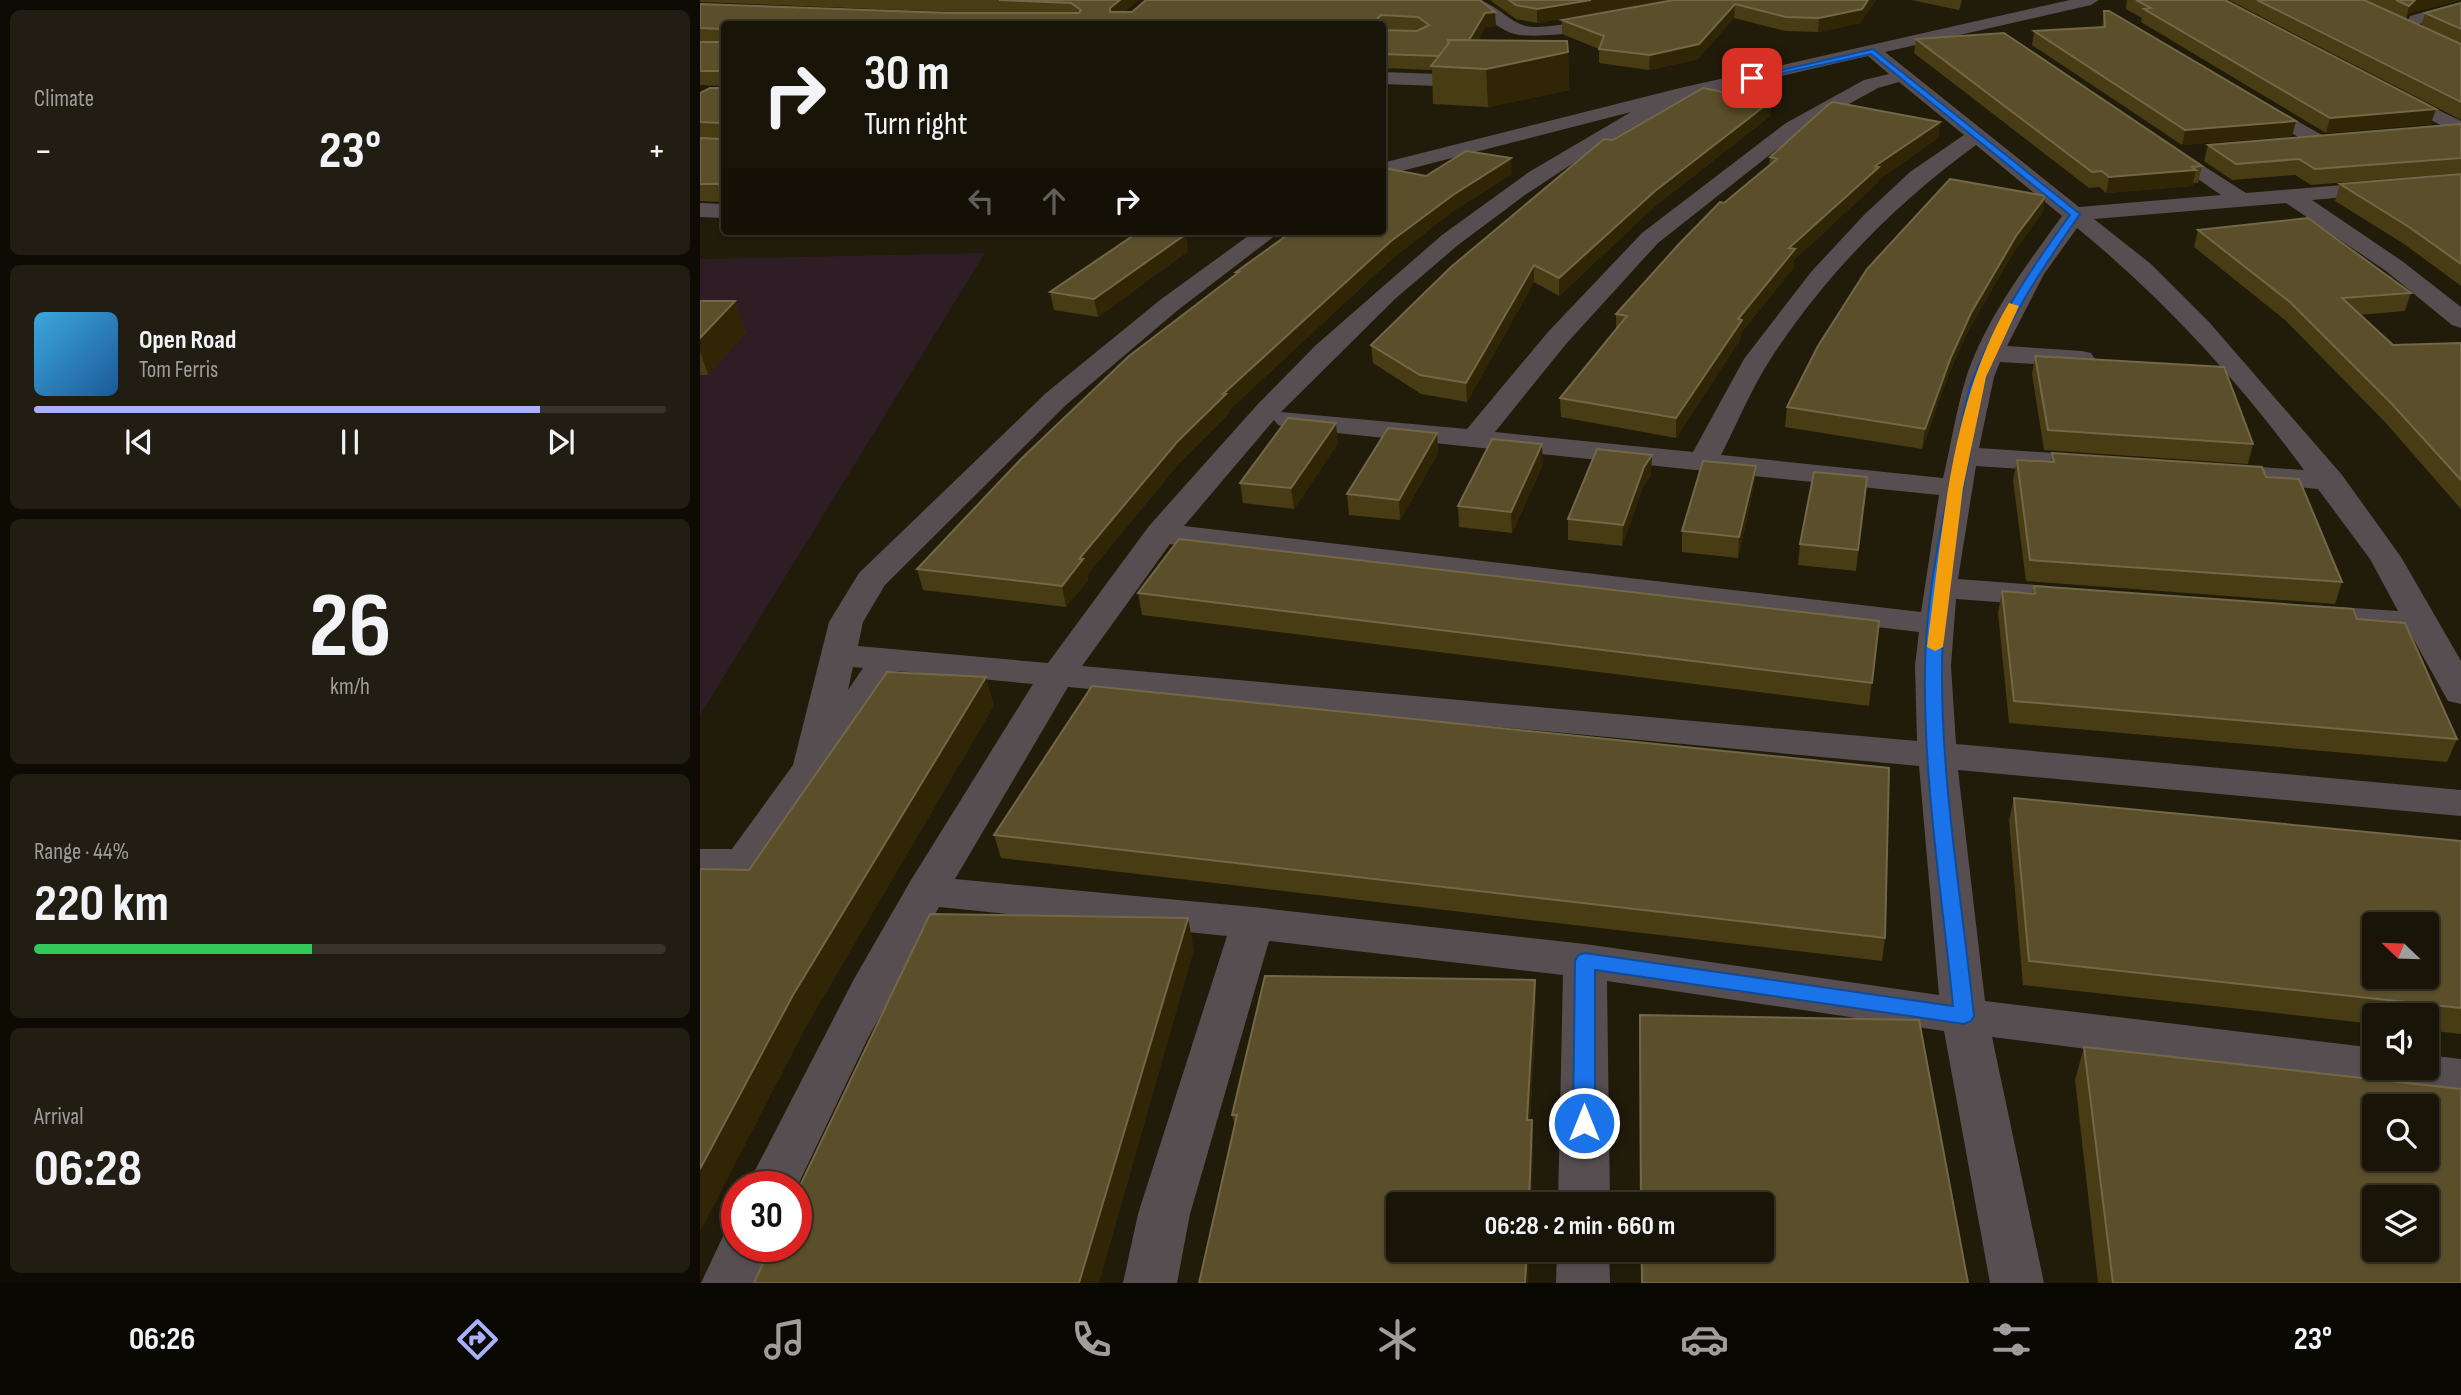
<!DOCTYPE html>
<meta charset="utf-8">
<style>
:root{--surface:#191408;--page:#221d12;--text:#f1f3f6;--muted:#9f9e9c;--line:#373329;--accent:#aab0fb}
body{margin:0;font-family:"Sofia Sans Condensed",sans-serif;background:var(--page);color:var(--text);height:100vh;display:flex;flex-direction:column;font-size:26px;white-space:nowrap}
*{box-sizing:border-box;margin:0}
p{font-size:23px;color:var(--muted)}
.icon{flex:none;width:38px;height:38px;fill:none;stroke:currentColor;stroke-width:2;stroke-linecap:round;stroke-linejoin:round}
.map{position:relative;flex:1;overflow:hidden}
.drawer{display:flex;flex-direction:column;gap:10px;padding:10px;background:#0e0b04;width:700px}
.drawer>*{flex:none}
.guide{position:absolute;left:21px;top:21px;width:665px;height:214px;border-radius:7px;box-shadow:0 2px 5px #0004,0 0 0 2px var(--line);background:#191408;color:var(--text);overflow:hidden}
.needle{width:46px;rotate:293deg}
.buttons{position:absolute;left:1662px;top:912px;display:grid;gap:14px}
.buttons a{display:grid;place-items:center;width:77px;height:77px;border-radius:7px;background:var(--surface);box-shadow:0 2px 5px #0004,0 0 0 2px var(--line);font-size:35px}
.speed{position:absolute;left:21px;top:1171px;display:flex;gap:14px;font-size:35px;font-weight:700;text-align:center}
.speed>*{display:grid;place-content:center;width:91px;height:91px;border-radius:50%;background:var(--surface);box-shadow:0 2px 5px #0004,0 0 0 2px var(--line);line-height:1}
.speed .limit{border:10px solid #d22;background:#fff;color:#111}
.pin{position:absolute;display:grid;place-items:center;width:60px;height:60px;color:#fff;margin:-30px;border-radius:14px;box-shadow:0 4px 10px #0006}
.me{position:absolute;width:77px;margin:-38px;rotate:0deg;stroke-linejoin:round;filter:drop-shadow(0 0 5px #0008)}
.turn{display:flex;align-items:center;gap:24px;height:147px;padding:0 28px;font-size:32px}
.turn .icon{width:91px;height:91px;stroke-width:2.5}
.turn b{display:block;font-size:49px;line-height:60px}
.lanes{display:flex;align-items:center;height:66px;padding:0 28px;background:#0003;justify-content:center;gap:35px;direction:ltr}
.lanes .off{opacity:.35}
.big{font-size:52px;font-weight:700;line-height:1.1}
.drawer .widget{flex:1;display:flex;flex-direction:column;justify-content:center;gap:10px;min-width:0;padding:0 24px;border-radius:10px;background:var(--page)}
.drawer .dial{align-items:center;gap:0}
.dial b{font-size:91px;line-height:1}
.song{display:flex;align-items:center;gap:21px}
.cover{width:84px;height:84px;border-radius:10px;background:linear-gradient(135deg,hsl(200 70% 55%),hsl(210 70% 35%))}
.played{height:7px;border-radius:4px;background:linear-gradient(90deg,var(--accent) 80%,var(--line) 80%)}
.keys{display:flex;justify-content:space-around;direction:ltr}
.heat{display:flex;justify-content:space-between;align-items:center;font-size:38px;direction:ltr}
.charge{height:10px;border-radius:5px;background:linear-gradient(90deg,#34c759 44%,var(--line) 0)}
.trip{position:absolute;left:686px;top:1192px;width:388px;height:70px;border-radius:7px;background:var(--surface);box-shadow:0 2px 5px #0004,0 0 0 2px var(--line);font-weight:700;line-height:70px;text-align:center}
.tab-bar{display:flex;height:112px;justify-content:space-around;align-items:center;background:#0a0803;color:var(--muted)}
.tab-bar .icon{width:49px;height:49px}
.tab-bar .active{color:var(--accent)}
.tab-bar b{font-size:32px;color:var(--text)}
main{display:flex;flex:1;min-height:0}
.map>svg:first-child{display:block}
</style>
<main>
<section class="drawer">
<div class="widget"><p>Climate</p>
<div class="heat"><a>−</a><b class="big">23°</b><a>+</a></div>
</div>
<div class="widget">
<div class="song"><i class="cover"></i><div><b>Open Road</b><p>Tom Ferris</p></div></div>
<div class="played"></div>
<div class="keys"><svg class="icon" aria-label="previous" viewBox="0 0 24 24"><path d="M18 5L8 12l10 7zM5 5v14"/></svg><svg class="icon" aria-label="pause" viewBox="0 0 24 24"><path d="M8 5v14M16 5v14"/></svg><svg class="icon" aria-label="next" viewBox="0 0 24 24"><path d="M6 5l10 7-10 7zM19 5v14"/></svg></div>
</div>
<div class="widget dial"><b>26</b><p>km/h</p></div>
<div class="widget"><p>Range · 44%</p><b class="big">220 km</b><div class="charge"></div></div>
<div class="widget"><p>Arrival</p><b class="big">06:28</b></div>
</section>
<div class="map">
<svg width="1761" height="1283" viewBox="0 0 1761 1283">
<rect width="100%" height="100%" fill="#211b0a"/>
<path fill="#2e1d25" d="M285 253 0 715V259Z"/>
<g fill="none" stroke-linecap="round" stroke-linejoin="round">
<path fill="#574e52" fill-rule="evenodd" d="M767 0C795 0 797 13 820 24 840 33 885 19 907 15L915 20C904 32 833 39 815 34 801 31 776 11 767 0Z
M1370 0H1399L1391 5 1185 52 1379 207 1521 195 1456 150 1453 146 1456 142 1463 140 1546 193 1761 175V187L1612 200 1702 261 1761 307V328L1752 325 1686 271 1586 203 1394 219 1451 264 1509 322 1642 475 1701 557 1761 661V704L1748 701 1710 633 1598 622 1593 615 1598 608 1610 605 1698 611 1670 559 1618 489 1507 479 1503 473 1507 467 1518 464 1604 470C1538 380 1463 298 1377 228L1344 274 1307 346 1382 351 1391 353 1395 359 1391 365 1382 367 1300 362 1294 377 1279 448 1399 456 1410 459 1414 465 1410 471 1399 474 1276 466 1258 579 1349 586 1361 589 1366 596 1361 603 1349 606 1256 599 1251 666 1256 744 1761 790V816L1258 770 1285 1001 1675 1048V1068H1727V1055L1761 1059V1097L1292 1037 1344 1283H1290L1244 1031 907 981 910 1204H858L863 975 569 941 490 1214 477 1283H423L438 1214 527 936 239 907 167 1040 96 1189 47 1186 154 979 211 880 333 684 197 671 59 873 44 877H0V849H32L93 765 129 622 159 573 346 393 460 300 555 231H581L478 310 366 405 185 585 163 622 158 646 348 663 449 526 557 405 616 345 742 235 829 172 931 112 682 176V163L980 88ZM1168 56 1189 74 1164 80 1086 123 942 233 848 332 767 429 581 412 695 299 758 245 825 195 884 156 986 98ZM1199 82 1264 135 1210 172 1164 215 1111 272 1044 359 993 452 795 432 866 344 958 243 1100 131 1178 88ZM1276 145 1362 216C1326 266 1286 318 1266 378 1256 410 1251 445 1243 478L1021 455C1037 424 1051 389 1070 360 1124 276 1196 203 1276 145ZM574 420 578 425 588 428 1239 495 1221 612 484 526ZM470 544 1219 632 1215 666 1217 741 382 666ZM153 667 163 668 148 690ZM368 687 1219 766 1239 995 885 944 553 907 255 879Z
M1761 2V12L1716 25 1708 20 1710 16Z
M682 72 739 74 748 80 739 86 682 84Z
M1693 88 1761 121V135L1686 98 1684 94 1686 90Z
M1553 96 1629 139 1632 143 1622 149 1615 147 1546 106 1543 102 1546 98Z
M0 203 24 204V218L0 217Z
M37 1226V1246H71L55 1283H1L26 1230Z
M857 1250H909L910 1283H856Z"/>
</g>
<path fill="#473c14" d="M0 0H438L424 12 780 0 796 26 785 27 778 40 868 52 869 90 788 107 733 104 732 70 682 68V30L718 31 682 29V24H24V202L0 201V93L21 88V86L0 85V4L274 13 0 2Z
M790 0H967L837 23 816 19Z
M974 0H1176L1160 23 1118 32 1085 31 1034 18 998 59 949 70 899 63V49L862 34V20Z
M1211 0H1262L1259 10Z
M1427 0H1525L1731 124 1626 133 1441 22 1442 18 1426 9Z
M1529 0H1761L1709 13 1706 19 1721 26 1725 13 1761 3V120Z
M1404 11 1596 121 1592 136 1482 145 1332 45 1334 31 1402 27Z
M1216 39 1502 166 1498 183H1493L1492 186 1406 193 1399 187 1389 188 1214 53Z
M1071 101 1070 116 954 207 859 296 834 282 767 402 721 394 673 363 671 345 913 140Z
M1240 122 1238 138 1178 180 1177 183 1094 260V267L1041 333V338L976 438 861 417 860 398 916 330V314L1024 203 1069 166 1070 157Z
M1761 124V173L1611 185 1595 175 1532 180 1504 161 1508 145Z
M812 174 753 211 693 258 529 410V413L480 462 387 575 388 580 366 607 223 590 217 569 536 274V272L726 176Z
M1761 174V286L1704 244 1635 201 1640 184Z
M1343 212 1313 253 1268 331 1248 376 1222 449 1085 427 1087 407Z
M1498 230 1711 293 1705 311 1659 315 1693 345 1761 343V509L1685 422 1585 320 1494 247Z
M488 251 398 317 354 310 350 292Z
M0 301H35L45 333 8 375H0Z
M1335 356 1553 444 1548 464 1344 450 1332 374Z
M737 433 738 453 700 520 649 515 647 494Z
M638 443 594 509 543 503 540 483Z
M1352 453 1566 477 1642 582 1635 604 1326 581 1313 480 1317 460 1351 462Z
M843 464 812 533 759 527 758 506Z
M1056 466 1054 486 1038 558 982 552V531Z
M951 475 943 487 922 546 868 540V519Z
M1167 477 1156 571 1098 565 1100 544Z
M1334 586 1657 619 1757 739 1747 762 1309 723 1298 613 1302 591 1332 593Z
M438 593 1179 621 1169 706 442 615Z
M1314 798 1761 841V1034L1727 1030V1015H1675V1024L1323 985 1309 821Z
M294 835 1185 938 1182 961 301 858Z
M835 980 836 1014 830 1120H832L833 1154 535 1127 532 1115Z
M940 1015 1268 1283H941L940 1250H1062V1204H940L939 1050Z
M1384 1047 1761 1283H1398L1375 1080Z"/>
<path fill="#302606" d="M420 0H438L412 22 410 8Z
M891 0H967L837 23V9Z
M1168 0H1176L1160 23 1118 32 1119 18Z
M1713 0H1761L1709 13 1706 19 1709 6Z
M1035 4 1034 18 998 59 949 70 950 55Z
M795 12 796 26 785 27 763 67 760 56 785 13Z
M868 52 869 90 788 107 786 69Z
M1071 101 1070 116 954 207 859 296V278L955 191Z
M1736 109 1731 124 1626 133 1630 118Z
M1596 121 1592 136 1482 145 1485 130Z
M1240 122 1238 138 1178 180 1177 183 1094 260V267L1041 333V338L976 438V418L1038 319 1089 248 1175 166Z
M811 158 812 174 753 211 693 258 529 410V413L480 462 387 575 388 580 366 607 362 586 379 559 477 442 523 394 691 241 753 195Z
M1496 170 1492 186 1406 193 1409 177Z
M1346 196 1343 212 1313 253 1268 331 1248 376 1222 449 1225 429 1251 357 1271 313 1316 236Z
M486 234 488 251 398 317 394 299Z
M834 265V282L767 402 766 383Z
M35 301 45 333 8 375 0 351V338Z
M636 423 638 443 594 509 591 488Z
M737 433 738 453 700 520 699 500Z
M842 444 843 464 812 533 811 512Z
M952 455 951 475 943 487 922 546 923 525 944 467Z
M1056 466 1054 486 1038 558 1039 537Z
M286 677 294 706 106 1027 0 1232V1169L93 995Z
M488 918 494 950 399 1283H379Z
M835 980 836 1014 828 1154 827 1120Z
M832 1120 833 1154 832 1204H829Z
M827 1250H830L828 1283H825Z"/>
<path fill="#5a4f2a" stroke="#726848" stroke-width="2" fill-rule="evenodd" d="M299 0H420L410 8V12H432L446 0H780L795 12 785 13 769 40H748V44L739 56 682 54V30L717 31 729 25 718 17 681 15 678 18 680 24H24V79H22L20 71H0V42H21L22 29 0 28V4L249 13H379L381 10 371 3Z
M809 0H891L837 9 816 5Z
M974 0H1168L1162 9 1119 18 1086 17 1035 4 999 44 950 55 899 49 904 36 862 20Z
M1436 0H1525L1736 109 1630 118 1444 9 1451 8Z
M1557 0H1664L1761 44V102Z
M1696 0H1715L1709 6Z
M1761 3V29L1725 13Z
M1404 11H1409L1596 121 1485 130 1334 31 1405 27Z
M1304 33 1502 166 1492 167 1496 170 1409 177 1402 171 1392 172 1216 39Z
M748 40 867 41 868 52 786 69 731 66 749 43Z
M24 80V190H21L19 184H0V138L21 139V123L0 122V93L10 88H21L22 81Z
M1003 88 1071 101 955 191 859 278 834 265 766 383 720 375 671 345 751 267 904 139 913 140Z
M1133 102 1240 122 1175 166 1179 167 1089 248 1095 249 1038 319 1042 320 976 418 860 398 927 316 916 314 979 244 1020 202 1024 203 1077 159 1070 157 1129 104Z
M1761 124V158L1615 169 1599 159 1536 164 1508 145Z
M766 151 811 158 753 195 691 241 523 394H526L477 442 379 559H383L362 586 217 569 320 460 429 356 539 272H536L593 231H682V169L684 168 726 176Z
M1761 174V264L1709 227 1640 184Z
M1250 179 1346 196 1316 236 1271 313 1251 357 1225 429 1087 407 1118 346 1167 269Z
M1608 218 1711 293 1642 298 1693 345 1761 343V480L1691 403 1590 302 1498 230Z
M440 231H466L486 234 394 299 350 292Z
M0 301H35L0 338Z
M1335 356 1524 367 1553 444 1348 430Z
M588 418 636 423 591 488 540 483Z
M688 428 737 433 699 500 647 494Z
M792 439 842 444 811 512 758 506Z
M897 449 952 455 944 467 923 525 868 519Z
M1352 453 1562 467 1566 477 1599 479 1642 582 1330 560 1317 460 1354 462Z
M1003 461 1056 466 1039 537 982 531Z
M1114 472 1167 477 1158 550 1100 544Z
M479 539 1179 621 1172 683 438 593Z
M1334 586 1653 609 1657 619 1705 623 1757 739 1314 701 1302 591 1335 594Z
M187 672 286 677 93 995 0 1169V869L49 870Z
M392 686 1189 768 1185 938 294 835Z
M1314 798 1761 841V1008L1329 961ZM1675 924H1727V976H1675Z
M230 914 488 918 379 1283H54L71 1246H96V1194Z
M565 976 835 980 827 1120H832L829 1204H698V1250H827L825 1283H499L537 1115H532Z
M940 1015 1219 1020 1268 1283H942V1250H1062V1204H941Z
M1384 1047 1761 1089V1283H1413ZM1675 1106H1727V1158H1675ZM1675 1197H1727V1250H1675Z"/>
<path fill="#1a73e8" stroke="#114b97" stroke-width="2" d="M1173 49 1380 214C1344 266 1310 316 1287 374 1276 403 1273 438 1267 468 1254 532 1242 602 1242 667 1241 783 1262 901 1274 1016L1271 1021 1264 1024 895 970V1123L892 1129 884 1132 876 1129 873 1123 875 961 878 955 885 953 1253 1006C1242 894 1223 780 1225 667 1226 601 1239 532 1254 467 1260 438 1263 403 1275 374 1299 316 1333 266 1370 215L1171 54 1052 80 1048 78Z"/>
<path fill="#f59e0b" d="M1309 303 1319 306 1286 377 1263 488 1243 647 1235 651 1227 647C1243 532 1249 405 1309 303Z"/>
</svg>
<div class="buttons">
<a><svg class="needle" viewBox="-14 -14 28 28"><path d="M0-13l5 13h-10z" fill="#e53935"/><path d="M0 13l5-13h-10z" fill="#9f9e9c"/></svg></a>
<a><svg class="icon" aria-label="sound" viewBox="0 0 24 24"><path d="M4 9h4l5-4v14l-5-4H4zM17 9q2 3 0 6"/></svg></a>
<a><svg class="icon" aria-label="search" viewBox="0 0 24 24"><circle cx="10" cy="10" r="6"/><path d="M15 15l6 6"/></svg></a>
<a><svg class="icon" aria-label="layers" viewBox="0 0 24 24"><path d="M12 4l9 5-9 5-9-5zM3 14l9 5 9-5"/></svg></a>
</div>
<div class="speed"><div class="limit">30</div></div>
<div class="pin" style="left:1052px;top:78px;background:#d93025"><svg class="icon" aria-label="arrive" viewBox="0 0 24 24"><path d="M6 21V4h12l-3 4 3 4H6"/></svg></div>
<svg class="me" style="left:884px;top:1123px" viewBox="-20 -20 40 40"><circle r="17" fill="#1a73e8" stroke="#fff" stroke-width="3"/><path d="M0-11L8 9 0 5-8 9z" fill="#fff"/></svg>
<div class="trip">06:28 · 2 min · 660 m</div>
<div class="guide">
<div class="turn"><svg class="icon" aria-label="right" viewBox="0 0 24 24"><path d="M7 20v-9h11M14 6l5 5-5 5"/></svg><div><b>30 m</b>Turn right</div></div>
<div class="lanes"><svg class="icon off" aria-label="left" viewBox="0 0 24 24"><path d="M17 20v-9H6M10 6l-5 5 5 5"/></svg><svg class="icon off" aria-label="ahead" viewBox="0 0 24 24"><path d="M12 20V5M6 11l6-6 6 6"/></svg><svg class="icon" aria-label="right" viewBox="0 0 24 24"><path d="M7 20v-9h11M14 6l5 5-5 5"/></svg></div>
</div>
</div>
</main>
<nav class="tab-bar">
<b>06:26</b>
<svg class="icon active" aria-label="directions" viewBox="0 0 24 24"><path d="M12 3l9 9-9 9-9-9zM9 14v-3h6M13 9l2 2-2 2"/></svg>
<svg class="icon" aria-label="music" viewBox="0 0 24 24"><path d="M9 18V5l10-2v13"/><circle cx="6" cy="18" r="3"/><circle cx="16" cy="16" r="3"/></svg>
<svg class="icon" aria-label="phone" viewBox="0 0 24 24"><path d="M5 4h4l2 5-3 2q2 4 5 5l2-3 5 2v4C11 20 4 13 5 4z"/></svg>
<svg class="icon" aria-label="climate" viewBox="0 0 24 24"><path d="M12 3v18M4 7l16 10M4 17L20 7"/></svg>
<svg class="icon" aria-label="car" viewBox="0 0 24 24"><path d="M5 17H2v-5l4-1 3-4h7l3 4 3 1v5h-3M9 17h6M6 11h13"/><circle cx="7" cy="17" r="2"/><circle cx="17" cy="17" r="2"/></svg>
<svg class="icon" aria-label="filters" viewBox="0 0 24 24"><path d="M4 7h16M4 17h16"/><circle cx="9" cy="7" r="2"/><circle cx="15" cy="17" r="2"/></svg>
<b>23°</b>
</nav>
